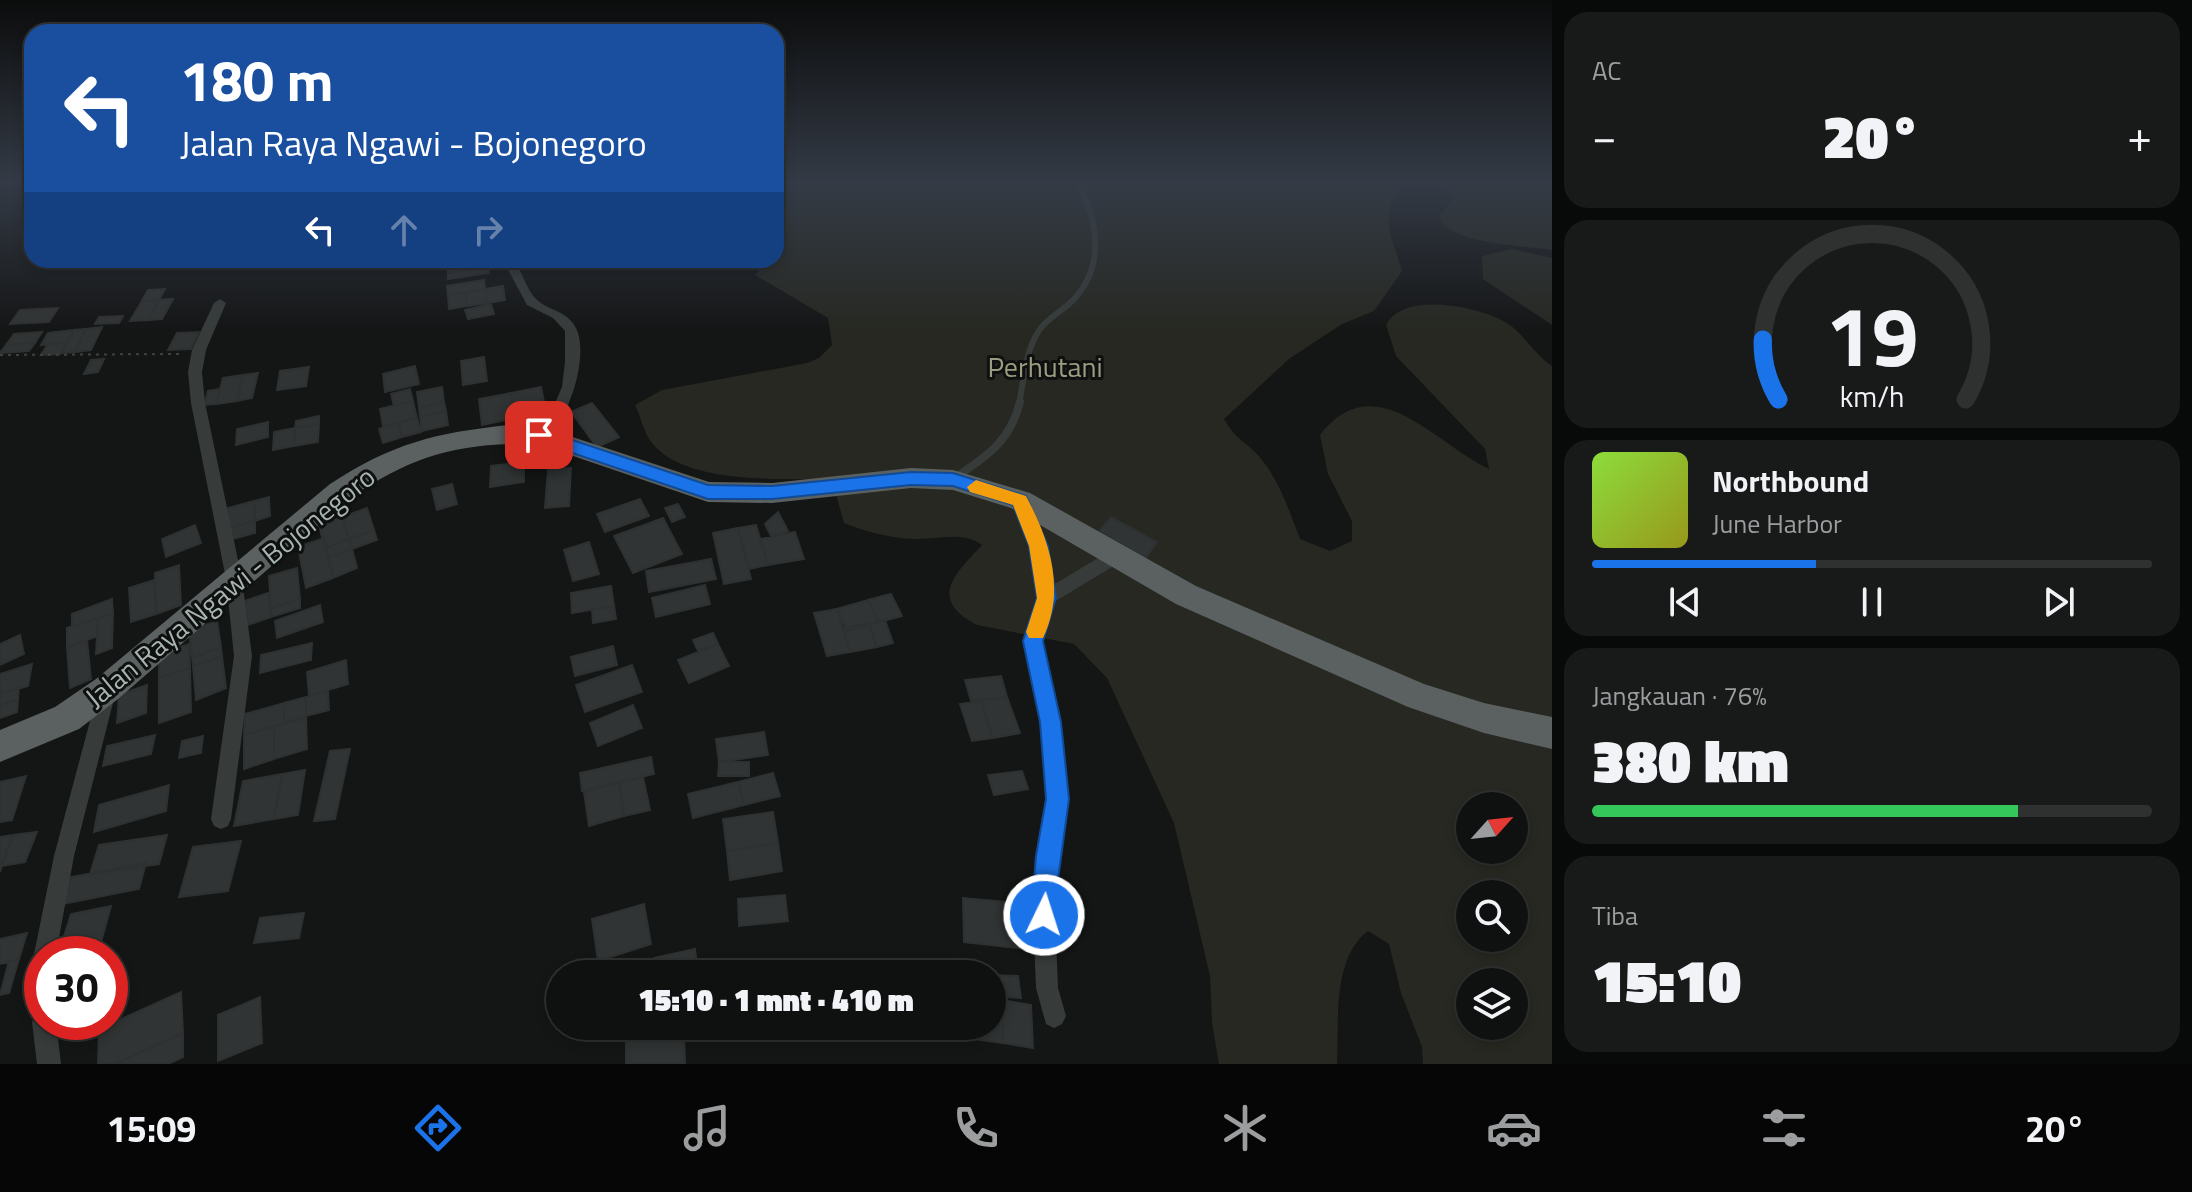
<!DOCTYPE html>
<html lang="id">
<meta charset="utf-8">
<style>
:root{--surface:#0f1010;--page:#181919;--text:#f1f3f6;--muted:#9b9d9f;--line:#2f3030;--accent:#1a73e8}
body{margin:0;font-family:"Titillium Web",sans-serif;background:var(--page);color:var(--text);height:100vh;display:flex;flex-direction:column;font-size:30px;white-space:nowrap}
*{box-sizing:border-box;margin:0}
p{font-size:26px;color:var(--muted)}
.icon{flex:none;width:44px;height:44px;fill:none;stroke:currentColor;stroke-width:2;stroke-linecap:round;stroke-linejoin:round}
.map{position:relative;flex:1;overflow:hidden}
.sheet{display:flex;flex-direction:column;gap:12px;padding:12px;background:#080909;width:640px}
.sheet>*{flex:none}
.top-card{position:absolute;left:24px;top:24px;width:760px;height:244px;border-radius:24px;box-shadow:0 4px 12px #0003,0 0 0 2px var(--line);background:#1a4fa0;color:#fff;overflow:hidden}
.needle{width:52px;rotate:63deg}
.fabs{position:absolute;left:1456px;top:792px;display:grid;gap:16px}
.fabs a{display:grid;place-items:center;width:72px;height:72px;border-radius:50%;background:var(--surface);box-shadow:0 4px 12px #0003,0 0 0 2px var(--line);font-size:40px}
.speed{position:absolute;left:24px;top:936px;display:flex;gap:16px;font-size:40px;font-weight:700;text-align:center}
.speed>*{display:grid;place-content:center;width:104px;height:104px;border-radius:50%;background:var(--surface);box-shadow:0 4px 12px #0003,0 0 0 2px var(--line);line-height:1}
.speed .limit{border:12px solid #d22;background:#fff;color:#111}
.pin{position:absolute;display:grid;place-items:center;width:68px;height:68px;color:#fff;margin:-34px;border-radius:16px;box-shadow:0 4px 12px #0006}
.me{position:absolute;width:88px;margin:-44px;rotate:4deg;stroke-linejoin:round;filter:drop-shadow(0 0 6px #0008)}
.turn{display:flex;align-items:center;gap:28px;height:168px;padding:0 24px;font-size:36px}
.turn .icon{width:104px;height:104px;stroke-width:2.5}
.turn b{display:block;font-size:56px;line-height:68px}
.lanes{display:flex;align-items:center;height:76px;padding:0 24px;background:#0003;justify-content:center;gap:40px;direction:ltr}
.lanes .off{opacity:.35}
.big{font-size:60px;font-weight:800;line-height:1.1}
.sheet .card{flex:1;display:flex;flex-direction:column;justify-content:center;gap:12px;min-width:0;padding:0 28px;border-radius:24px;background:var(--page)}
.sheet .dial{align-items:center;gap:0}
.dial svg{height:208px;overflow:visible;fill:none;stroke:var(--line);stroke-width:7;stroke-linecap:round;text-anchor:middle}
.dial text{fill:var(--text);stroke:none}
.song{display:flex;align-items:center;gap:24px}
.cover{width:96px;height:96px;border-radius:12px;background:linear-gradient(135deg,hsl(90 70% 55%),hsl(60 70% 35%))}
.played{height:8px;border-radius:4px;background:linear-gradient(90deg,var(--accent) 40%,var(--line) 40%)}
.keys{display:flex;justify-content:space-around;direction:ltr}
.heat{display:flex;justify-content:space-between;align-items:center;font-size:44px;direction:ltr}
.charge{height:12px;border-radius:6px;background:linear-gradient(90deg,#34c759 76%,var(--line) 0)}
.trip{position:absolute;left:546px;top:960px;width:460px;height:80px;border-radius:40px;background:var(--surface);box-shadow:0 4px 12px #0003,0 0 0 2px var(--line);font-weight:800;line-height:80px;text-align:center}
.menu{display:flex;height:128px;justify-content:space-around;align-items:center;background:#060606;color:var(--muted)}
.menu .icon{width:56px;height:56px}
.menu .selected{color:var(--accent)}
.menu b{font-size:36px;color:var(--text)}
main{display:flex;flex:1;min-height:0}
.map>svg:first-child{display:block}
</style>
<main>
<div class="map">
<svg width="1552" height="1064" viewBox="0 0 1552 1064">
<rect width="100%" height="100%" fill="#141515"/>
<path fill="#262821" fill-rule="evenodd" d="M776 182H1398L1399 189C1379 219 1393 239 1402 271L1374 311 1342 324 1289 359 1224 419C1236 440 1244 440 1258 455 1279 479 1289 510 1300 539L1330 551 1352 541V521L1328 474 1320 435C1375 364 1435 444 1489 469L1485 449 1396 356 1386 325C1403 291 1479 306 1507 323 1524 334 1534 354 1552 366V1064H1423L1422 1047 1401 993 1389 944 1368 931C1332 958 1339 1022 1337 1064H1219L1212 1022 1210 976 1174 823 1107 678 1074 644 977 625C927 599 955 574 982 545 963 530 936 540 913 539 889 538 867 532 844 523L832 480C782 478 680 486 649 439 643 429 640 415 635 405L662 390 807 363 819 358 832 345 828 318 755 275 769 260H776ZM1470 806H1514V850H1470ZM1470 894H1514V938H1470ZM1470 982H1514V1026H1470Z
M1439 182H1552V250C1527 246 1445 244 1439 216L1455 197Z
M1512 249 1552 258V325L1483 279 1482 256Z"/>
<path fill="#313434" stroke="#2e3131" stroke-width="2" d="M462 260H494L495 265 448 273 446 263Z
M488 266 489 273 448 279V273Z
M484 280 485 289 448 295 447 286Z
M503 286 505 300 487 303 485 289Z
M165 289 159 300 142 301 148 290Z
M485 289 487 303 467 306 465 293Z
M465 293 467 306 449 309 448 295Z
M173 299 162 319 148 320 159 300Z
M159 300 148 320 130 321 142 301Z
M491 304 494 314 468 319 465 310Z
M58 308 49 322 10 324 20 310Z
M123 316 119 323 95 324 99 317Z
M102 327 91 350 75 352 86 329Z
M86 329 75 352 62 353 74 330Z
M74 330 68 342 41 345 48 333Z
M42 332 35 343 6 345 14 334Z
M199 332 191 349 168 350 177 333Z
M67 342 60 354 41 355 48 344Z
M35 343 29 351 0 353 6 345Z
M484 357 487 381 463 385 461 361Z
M104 359 98 372 84 374 91 360Z
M415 366 419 384 385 392 383 374Z
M309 367 306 386 277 390 280 371Z
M258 373 252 398 237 401 243 375Z
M243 375 237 401 216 404 223 378Z
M442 387 444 402 419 408 417 392Z
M541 387 546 412 514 418 511 393Z
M220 389 216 404 204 405 208 391Z
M410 389 413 401 394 406 391 394Z
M511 393 514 418 482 425 479 399Z
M413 401 417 418 383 426 380 409Z
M444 402 446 411 420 417 419 408Z
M592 403 619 437 597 447 571 412Z
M446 411 448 425 422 431 420 417Z
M319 416V424L295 428 296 421Z
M417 418 421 432 402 437 398 423Z
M268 422V437L236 445 237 429Z
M398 423 402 437 383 443 379 429Z
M319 424 318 442 294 446 295 428Z
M295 428 294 446 273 450 274 432Z
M524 462V482L490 487 491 466Z
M571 468 569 506 545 508 548 469Z
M452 484 457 504 437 510 432 489Z
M269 497 270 516 255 521 254 501Z
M640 499 649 516 605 532 597 514Z
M254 501 255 521 229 528 228 508Z
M678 504 685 517 672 522 665 508Z
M367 508 374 530 349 539 342 517Z
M778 512 788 531 771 536 765 524Z
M342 517 349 539 325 548 319 526Z
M1111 517 1157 542 1146 558 1099 532Z
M663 518 682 554 633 573 614 536Z
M255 521V533L229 540V528Z
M195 525 201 543 166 557 162 539Z
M756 525 768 565 749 569 738 528Z
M738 528 751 579 724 584 713 533Z
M374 530 377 540 352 549 349 539Z
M795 532 804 559 768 565 761 539Z
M324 538 333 578 306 588 298 547Z
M349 539 352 549 328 558 325 548Z
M589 542 599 574 573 581 564 550Z
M352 549 357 568 333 578 328 558Z
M711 559 716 579 649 592 646 571Z
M179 565 181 605 156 614 155 573Z
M297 568 300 599 271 608 269 576Z
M154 580 156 614 131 622 129 588Z
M705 585 710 604 656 617 652 598Z
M611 586 614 606 572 613 571 593Z
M268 593 271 617 248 625 245 601Z
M891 594 902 616 879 622 868 600Z
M112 599 113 613 72 627V614Z
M300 599V608L271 617V608Z
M868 600 879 622 847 631 837 609Z
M320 605 323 622 277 638 275 621Z
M614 606 616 619 593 623 592 610Z
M837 609 850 652 827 656 814 613Z
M113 613 112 648 96 654 98 618Z
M98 618V636L67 647V628Z
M885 620 893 643 877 647 869 623Z
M217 621 221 647 192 658 189 631Z
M869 623 877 647 850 652 843 628Z
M713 633 718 644 698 651 693 640Z
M20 635 24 654 0 665V644Z
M87 640 91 679 70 688 67 648Z
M312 643 311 660 260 673 261 655Z
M189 644 190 668 159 678V654Z
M718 644 729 666 689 683 678 660Z
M613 646 617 665 575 676 571 657Z
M221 647 222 656 193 666 192 658Z
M222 656 226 688 196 700 193 666Z
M346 660 348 684 309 696 307 672Z
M32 664 28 686 0 694V674Z
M632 665 642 692 585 712 576 685Z
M190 668 191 712 159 723V678Z
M1001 676 1007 697 971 701 965 680Z
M147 685 146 713 117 723 119 695Z
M19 687 18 699 0 705V694Z
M328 691 329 710 306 716V697Z
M306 697V718L284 724V703Z
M1007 697 1020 733 993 738 981 701Z
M18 699 17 712 0 718V705Z
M981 701 993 738 972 741 960 704Z
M284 703V724L244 735 245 714Z
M633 705 642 728 598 746 590 723Z
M306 716 307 749 274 759V726Z
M274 726V759L244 769V735Z
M764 732 768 755 719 762 716 739Z
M155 735 151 754 103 766 107 746Z
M203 736 201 753 179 758 182 741Z
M350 749 335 819 314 821 330 751Z
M651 757 654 774 582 791 580 773Z
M719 762H749V776H718Z
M305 770 298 815 274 819 282 774Z
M1022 771 1028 789 994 795 988 775Z
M773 773 780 796 744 805 738 782Z
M282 774 274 819 234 826 243 781Z
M26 776 12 820 0 822V782Z
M643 777 650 810 624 816 619 783Z
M738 782 744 805 693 818 688 794Z
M619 783 624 816 589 826 584 792Z
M169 785 166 811 94 832 99 805Z
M773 812 778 843 727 851 723 819Z
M37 832 25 862 1 866 13 835Z
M13 835 0 872V837Z
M167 835 159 864 90 874 99 845Z
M241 841 228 891 179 897 193 847Z
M778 843 782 871 730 880 727 851Z
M146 863 139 889 63 904 71 877Z
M785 895 788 921 739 926 738 899Z
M963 898 1016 903 1019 948 964 942Z
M644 904 651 944 598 961 592 919Z
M111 906 101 942 60 949 71 914Z
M304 913 299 938 254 943 260 918Z
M27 933 19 959 0 964V939Z
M695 949 698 974H656L654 958Z
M19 959 9 993 0 995 9 961Z
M992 975 1018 976 1021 998 992 996Z
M181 992 183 1033 115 1064H98L99 1029Z
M260 997 262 1043 218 1061V1015Z
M992 998 1002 1000 1003 1043 974 1039V1026H992Z
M1002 1000 1031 1005 1033 1048 1003 1043Z
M684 1032 685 1064H626V1040Z
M183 1033V1057L168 1064H115Z"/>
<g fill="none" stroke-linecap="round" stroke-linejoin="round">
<path stroke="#3d4341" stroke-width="2" stroke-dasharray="3 5" stroke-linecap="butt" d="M0 355 184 354"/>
<path stroke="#373c3b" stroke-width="6" d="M1019 404C1024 380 1025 353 1038 332 1047 317 1064 311 1075 298 1106 263 1097 220 1078 182"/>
<path stroke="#373c3b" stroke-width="8" d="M953 479C986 457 1010 442 1020 402"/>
<path fill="#373c3b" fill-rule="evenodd" d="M503 260H515C521 271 527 290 536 299 548 311 567 310 576 328 590 355 568 429 539 440L532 435 553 408 562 387 565 362V331L553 318 527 305Z
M220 299 226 303 206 350 202 372 205 403 242 579 252 656 231 819 228 826 221 829 214 826 211 819 234 656 226 579 191 403 188 372 192 350 214 303Z
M1020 494C1039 502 1050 565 1053 585L1110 551H1122L1124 556 1122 561 1054 602 1042 641 1060 722 1068 799 1058 856 1055 915 1058 988 1066 1016 1062 1024 1054 1028 1046 1024 1036 988 1033 915 1038 856 1048 799 1042 722 1024 641 1039 598 1031 546 1012 500Z
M107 683 113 685 116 691 74 856 56 954H42V1022H56L61 1064H37L32 1022 37 1013C27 1002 27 971 36 958L34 954 54 856 98 691 101 685Z"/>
<path fill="#5a6160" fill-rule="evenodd" d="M508 425 539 426 709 482 772 483 911 468 953 470 1030 493 1196 586 1424 684 1484 703 1552 717V749L1484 733 1408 707 1176 604 1011 508 953 490 911 488 772 503 708 502 538 444C460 442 413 455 350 498L118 699 79 729 0 762V730L55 707 96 679 330 484C393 443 435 433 508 425Z"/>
</g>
<linearGradient id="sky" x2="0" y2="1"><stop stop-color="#0b0c0c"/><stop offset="0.55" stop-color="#343b46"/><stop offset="1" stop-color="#343b46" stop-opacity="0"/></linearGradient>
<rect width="1552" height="331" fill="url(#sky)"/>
<path fill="#1a73e8" stroke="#114b97" stroke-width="2" d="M539 429 708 485 772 486 911 472 953 473 1026 496 1048 546 1056 598 1043 641 1061 722 1069 799 1052 924 1044 928 1035 924 1031 915 1036 856 1046 799 1040 722 1023 641 1037 598 1029 546 1013 505 953 486 911 485 772 499H708L534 440 531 435Z"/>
<path fill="#f59e0b" d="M976 480 1026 496C1050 541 1066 590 1043 638H1029L1026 632 1037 598 1029 546 1013 505 970 492 967 487Z"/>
<g text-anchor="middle" stroke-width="6" stroke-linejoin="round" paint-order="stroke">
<g font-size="28" fill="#9c9d80" stroke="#0f1010">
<text x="1045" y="377">Perhutani</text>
</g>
<g font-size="28" fill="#a7b4b0" stroke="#0f1010">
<text transform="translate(230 587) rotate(-39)" y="10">Jalan Raya Ngawi - Bojonegoro</text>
</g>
</g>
</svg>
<div class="fabs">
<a><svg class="needle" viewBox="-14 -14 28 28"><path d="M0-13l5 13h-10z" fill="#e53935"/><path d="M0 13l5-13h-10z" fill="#9b9d9f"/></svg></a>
<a><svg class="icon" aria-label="search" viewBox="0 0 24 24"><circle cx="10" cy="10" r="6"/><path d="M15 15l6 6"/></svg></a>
<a><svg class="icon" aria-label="layers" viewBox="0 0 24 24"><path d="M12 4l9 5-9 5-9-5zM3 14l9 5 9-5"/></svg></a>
</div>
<div class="speed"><div class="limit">30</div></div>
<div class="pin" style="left:539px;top:435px;background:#d93025"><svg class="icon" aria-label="arrive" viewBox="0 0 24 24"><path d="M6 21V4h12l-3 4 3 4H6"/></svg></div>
<svg class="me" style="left:1044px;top:915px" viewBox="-20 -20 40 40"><circle r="17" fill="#1a73e8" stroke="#fff" stroke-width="3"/><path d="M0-11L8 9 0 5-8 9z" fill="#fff"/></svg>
<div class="trip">15:10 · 1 mnt · 410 m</div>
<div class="top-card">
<div class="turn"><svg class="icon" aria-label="left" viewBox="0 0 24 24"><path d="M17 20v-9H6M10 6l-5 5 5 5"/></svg><div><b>180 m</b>Jalan Raya Ngawi - Bojonegoro</div></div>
<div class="lanes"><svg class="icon" aria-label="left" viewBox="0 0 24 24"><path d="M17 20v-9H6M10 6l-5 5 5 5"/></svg><svg class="icon off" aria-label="ahead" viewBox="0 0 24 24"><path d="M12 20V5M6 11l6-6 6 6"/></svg><svg class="icon off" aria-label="right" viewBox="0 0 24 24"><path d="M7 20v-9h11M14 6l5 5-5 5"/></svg></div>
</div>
</div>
<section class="sheet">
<div class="card"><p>AC</p>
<div class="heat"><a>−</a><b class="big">20°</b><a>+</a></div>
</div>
<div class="card dial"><svg viewBox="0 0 100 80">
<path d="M14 69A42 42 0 1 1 86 69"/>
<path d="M14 69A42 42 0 0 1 8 46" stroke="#1a73e8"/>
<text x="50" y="56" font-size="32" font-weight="700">19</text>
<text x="50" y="72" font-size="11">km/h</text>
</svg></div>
<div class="card">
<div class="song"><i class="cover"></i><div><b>Northbound</b><p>June Harbor</p></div></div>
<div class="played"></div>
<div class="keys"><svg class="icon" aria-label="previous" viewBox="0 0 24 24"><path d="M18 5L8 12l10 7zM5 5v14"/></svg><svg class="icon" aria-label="pause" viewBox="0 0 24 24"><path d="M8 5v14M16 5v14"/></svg><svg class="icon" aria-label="next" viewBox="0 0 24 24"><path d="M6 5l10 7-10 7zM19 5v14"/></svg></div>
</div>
<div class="card"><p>Jangkauan · 76%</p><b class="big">380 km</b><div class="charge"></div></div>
<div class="card"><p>Tiba</p><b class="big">15:10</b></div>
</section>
</main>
<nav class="menu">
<b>15:09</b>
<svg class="icon selected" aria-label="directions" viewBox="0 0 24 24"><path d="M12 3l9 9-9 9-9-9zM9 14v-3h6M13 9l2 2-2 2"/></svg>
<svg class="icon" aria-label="music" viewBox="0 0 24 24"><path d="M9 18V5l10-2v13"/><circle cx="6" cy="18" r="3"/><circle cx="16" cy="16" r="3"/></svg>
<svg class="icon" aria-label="phone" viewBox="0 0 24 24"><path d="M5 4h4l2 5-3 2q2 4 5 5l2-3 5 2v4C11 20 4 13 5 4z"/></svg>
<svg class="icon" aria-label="climate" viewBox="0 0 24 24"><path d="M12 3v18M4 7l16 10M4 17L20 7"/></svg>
<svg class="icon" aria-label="car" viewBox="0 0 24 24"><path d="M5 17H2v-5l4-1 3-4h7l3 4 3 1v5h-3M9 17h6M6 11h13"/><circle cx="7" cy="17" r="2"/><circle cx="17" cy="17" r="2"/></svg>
<svg class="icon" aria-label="filters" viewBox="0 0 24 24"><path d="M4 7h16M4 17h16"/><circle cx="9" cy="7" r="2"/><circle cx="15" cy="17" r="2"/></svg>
<b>20°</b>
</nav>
